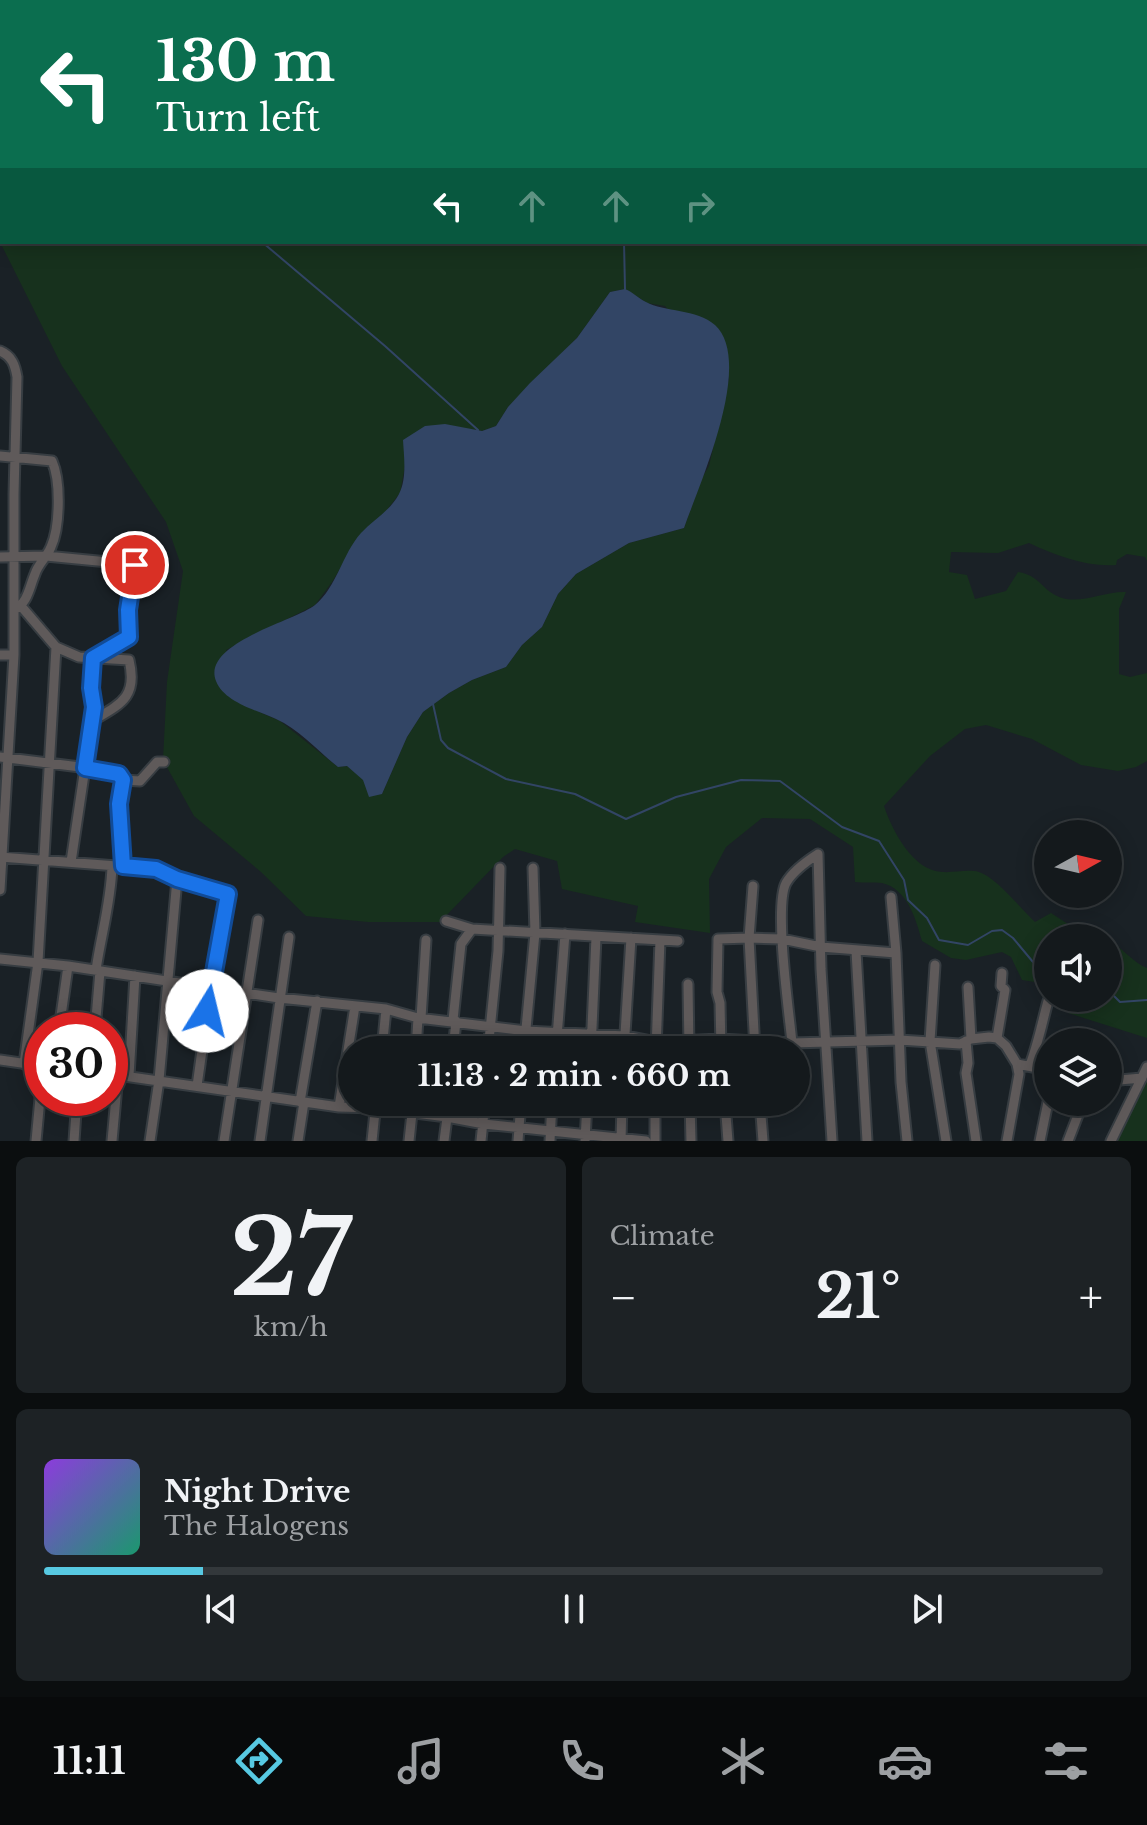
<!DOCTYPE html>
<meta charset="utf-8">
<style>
:root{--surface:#14191c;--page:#1d2225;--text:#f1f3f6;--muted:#9da0a3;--line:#33383b;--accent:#57c9e2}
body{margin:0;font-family:"Libre Baskerville",serif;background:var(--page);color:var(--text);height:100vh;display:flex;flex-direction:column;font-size:30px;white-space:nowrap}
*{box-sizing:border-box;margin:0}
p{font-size:26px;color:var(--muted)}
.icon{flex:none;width:44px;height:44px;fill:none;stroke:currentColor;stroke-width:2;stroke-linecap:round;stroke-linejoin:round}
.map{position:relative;height:1141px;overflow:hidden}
.drawer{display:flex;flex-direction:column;gap:16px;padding:16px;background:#0b0e0f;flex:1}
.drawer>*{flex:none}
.top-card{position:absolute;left:0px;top:0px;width:1148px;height:244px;box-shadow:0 4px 20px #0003,0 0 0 2px var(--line);background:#0b6e4f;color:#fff;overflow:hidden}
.needle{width:52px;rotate:82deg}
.tools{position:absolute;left:1034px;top:820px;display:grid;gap:16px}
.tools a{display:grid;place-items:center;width:88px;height:88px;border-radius:50%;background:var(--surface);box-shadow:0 4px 20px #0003,0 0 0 2px var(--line);font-size:40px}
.speed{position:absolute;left:24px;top:1012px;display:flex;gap:16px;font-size:40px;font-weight:700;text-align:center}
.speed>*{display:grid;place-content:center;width:104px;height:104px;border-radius:50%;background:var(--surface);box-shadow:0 4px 20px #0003,0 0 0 2px var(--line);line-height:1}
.speed .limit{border:12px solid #d22;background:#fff;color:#111}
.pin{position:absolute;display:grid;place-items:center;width:68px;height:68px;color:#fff;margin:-34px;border:4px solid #fff;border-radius:50%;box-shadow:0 2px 8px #0007}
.me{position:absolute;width:88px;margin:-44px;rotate:9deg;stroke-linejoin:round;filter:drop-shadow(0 0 6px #0008)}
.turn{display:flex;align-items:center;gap:28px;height:168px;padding:0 24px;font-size:36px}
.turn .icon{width:104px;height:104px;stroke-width:2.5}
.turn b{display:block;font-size:56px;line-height:68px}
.lanes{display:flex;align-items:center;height:76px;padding:0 24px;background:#0003;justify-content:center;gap:40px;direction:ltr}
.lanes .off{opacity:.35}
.big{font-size:60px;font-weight:700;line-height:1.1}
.drawer .card{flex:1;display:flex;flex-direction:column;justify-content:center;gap:12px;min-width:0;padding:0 28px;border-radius:12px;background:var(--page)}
.drawer .dial{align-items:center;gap:0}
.dial b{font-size:104px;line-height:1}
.song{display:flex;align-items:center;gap:24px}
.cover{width:96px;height:96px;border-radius:12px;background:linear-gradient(135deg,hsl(270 70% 55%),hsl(160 70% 35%))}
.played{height:8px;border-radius:4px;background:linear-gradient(90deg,var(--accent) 15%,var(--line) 15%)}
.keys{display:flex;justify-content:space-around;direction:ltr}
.heat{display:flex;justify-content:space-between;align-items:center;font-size:44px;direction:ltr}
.drawer .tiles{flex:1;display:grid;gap:16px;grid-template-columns:1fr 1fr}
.card:last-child{grid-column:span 2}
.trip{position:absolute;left:338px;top:1036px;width:472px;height:80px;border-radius:40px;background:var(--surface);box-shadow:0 4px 20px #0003,0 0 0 2px var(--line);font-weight:700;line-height:80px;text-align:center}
.dock{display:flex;height:128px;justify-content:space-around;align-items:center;background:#080a0b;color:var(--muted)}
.dock .icon{width:56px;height:56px}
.dock .active{color:var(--accent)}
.dock b{font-size:36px;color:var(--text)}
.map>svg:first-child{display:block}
</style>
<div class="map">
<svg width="1147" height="1141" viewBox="0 0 1147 1141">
<rect width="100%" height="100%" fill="#1a2126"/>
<path fill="#17311d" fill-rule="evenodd" d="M8 0H1147V25L1146 2H8Z
M2 73V242H1146L1147 161V561L1145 557 1127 554 1117 560 1116 565C1086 567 1057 556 1029 543L998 553 951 552 949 572 967 575 975 599 1006 591 1018 572C1042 576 1041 591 1062 598 1082 604 1105 591 1126 592L1119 609V674L1130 677 1147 673V761L1136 767 1118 771 1081 765 1032 739 986 725 965 729 930 756 884 806C892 830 913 871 942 872 954 873 967 869 979 872 997 878 1020 908 1035 922L1051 913 1071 926 1104 938H1048V984L1022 980 1011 957 1002 952 966 960 951 958 922 941C916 920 908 889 882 883 874 882 864 883 855 882L853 847 810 819 762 818 726 847 709 879 710 933 635 922 638 906 562 889 557 861 515 849 503 857 440 922H368L306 916 261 872 194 816 163 760 167 682 183 571 166 522 62 366 0 242ZM625 289 647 303 665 306 729 378 709 466 702 478 684 528 629 543 576 574 558 594 542 627 522 645 506 667 472 680 449 693 423 712 407 737 382 794 347 766 338 767 280 721 259 712 226 650 315 605 332 582 361 534 386 511 400 493 405 466 470 429 482 431 496 426 508 407 577 338 610 292Z
M1108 940C1123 948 1132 962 1147 968V1038L1068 1013 1063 998H1108Z
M1147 1066V1141H1114Z"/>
<path fill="#324565" d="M625 289C633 292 638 298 646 302 664 312 697 309 715 325 755 362 699 485 684 528L629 543 576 574 558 594 542 627 522 645 506 667 472 680 449 693 423 712 407 737 382 794 369 797 363 780 347 766 338 767C319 752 299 729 276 719 256 710 224 702 216 681 201 643 295 621 315 605 337 587 342 554 361 533 373 520 390 511 399 494 407 479 404 457 403 440L425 426 445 424 482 431 496 426 508 407 530 383 577 338 610 292Z"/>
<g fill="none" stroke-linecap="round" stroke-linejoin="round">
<path stroke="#324565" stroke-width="2" d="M116 2 117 0
M671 2V0
M0 29 2 28
M262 242 385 346 478 430
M624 242 625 289
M433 704 441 740 448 748 506 779 575 794 626 819 676 797 741 780 780 781 842 827 879 841 904 880 908 900 927 918 939 940 968 945 992 931 1002 930 1013 938 1033 962 1048 973
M1108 990 1120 1002 1147 1000"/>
<defs>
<path id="minor" d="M0 351C12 356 15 365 17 377L14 494V655L0 890
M0 456 52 461C61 481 60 527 51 547 47 557 38 564 35 574 29 588 28 603 14 610
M0 557 46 556 160 567
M21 606 56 647 79 657 129 660C138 697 121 704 92 721
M0 655H14
M93 658 129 637 130 584 135 565
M0 757 104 770 119 774 123 780 140 781 157 762H164
M123 780 119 804 123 866
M818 854 821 969 832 1141
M0 857 156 869C180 881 204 884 228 894L211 986 197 1086
M71 862 94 707 91 688 93 658
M891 897 896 953
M446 921 472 929
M856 951 867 1141
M0 959 68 966 279 998 386 1009 418 1018 526 1031 625 1036 656 1042 720 1039 792 1043 900 1040 960 1044 971 1039 989 1037 997 1038 1006 1046 1017 1064 1048 1070
M935 965 930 1041 946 1141
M96 970C101 935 111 902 112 866
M688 984 689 1050
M968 987 971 1039
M421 1018 426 940
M453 1020 461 944 472 929 678 941
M59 1030 68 966
M95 1030 100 971
M997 1038 1005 990 1001 986 1002 973
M966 1041 968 1063 966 1073 976 1141
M792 1043C789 1012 774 906 786 883 793 871 807 861 818 854
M382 1050 386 1009
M416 1050 418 1018
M453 1050 456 1021
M488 1050 498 951 500 868
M524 1050 535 933 533 868
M556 1050 565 934
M591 1050 596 937
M624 1050 631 938
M656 1050 660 940
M721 1050 720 1003 717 992 718 939 749 938 753 886
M755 1050 749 938 782 939 821 947 896 953 901 1082 907 1141
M0 1060 42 1066
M24 1064 38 962 56 647
M1030 1065C1038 1044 1042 1023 1048 1001
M110 1074 339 1107 375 1108 447 1117 484 1124 646 1141
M129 1076 135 976
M1108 1081 1142 1078
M300 1102 317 1001
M690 1102 691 1141
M725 1102 728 1141
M760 1102 763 1141
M339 1107 355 1006
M36 1141 42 1077
M74 1141 77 1098
M112 1141 118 1075
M150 1141 159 1080 177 879
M224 1141 258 920
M260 1141 289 937
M298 1141 304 1102
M372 1141 376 1102
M409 1141 412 1113
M444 1141 449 1102
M481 1141 485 1102
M518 1141 521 1102
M550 1141 552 1102
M585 1141 587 1102
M621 1141 622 1102
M655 1141V1102
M1007 1141 1019 1074 1017 1064
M1040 1141 1048 1102
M1068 1141 1083 1102
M1111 1141 1147 1067"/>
</defs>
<use href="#minor" stroke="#373d42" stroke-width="13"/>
<use href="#minor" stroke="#5f5a5a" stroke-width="9"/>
</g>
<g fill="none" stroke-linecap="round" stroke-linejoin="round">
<defs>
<path id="route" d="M135 565 128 610 129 637 93 658 91 688 94 707 85 768 119 774 123 780 119 804 123 866 156 869 177 879 228 894 207 1011"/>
</defs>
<use href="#route" stroke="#114b97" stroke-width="20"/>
<use href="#route" stroke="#1a73e8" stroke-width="14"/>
</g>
</svg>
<div class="tools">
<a><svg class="needle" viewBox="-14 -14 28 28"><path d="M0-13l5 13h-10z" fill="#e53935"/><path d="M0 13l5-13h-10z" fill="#9da0a3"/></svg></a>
<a><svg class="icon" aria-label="sound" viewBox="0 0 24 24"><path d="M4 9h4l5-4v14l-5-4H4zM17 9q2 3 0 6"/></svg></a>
<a><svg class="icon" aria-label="layers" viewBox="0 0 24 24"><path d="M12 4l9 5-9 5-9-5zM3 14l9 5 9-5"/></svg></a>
</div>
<div class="speed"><div class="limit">30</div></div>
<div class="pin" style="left:135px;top:565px;background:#d93025"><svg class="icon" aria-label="arrive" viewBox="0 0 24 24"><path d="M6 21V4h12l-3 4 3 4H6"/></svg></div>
<svg class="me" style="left:207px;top:1011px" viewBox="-20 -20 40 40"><circle r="19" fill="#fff"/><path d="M0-13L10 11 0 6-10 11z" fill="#1a73e8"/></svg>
<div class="trip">11:13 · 2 min · 660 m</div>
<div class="top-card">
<div class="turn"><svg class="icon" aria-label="left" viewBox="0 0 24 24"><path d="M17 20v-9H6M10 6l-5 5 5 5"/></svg><div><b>130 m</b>Turn left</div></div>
<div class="lanes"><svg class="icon" aria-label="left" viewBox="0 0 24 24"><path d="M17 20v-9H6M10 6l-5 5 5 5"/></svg><svg class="icon off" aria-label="ahead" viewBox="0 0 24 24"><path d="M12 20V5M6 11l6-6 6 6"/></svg><svg class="icon off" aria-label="ahead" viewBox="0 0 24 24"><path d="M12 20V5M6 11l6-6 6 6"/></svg><svg class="icon off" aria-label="right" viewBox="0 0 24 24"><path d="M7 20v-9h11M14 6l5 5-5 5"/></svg></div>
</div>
</div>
<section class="drawer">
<div class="tiles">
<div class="card dial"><b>27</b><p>km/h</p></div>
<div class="card"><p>Climate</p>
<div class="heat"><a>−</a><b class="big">21°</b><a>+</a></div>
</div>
<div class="card">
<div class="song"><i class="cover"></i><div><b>Night Drive</b><p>The Halogens</p></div></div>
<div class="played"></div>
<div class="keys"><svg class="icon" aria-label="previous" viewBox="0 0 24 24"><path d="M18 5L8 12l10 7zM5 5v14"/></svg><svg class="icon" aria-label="pause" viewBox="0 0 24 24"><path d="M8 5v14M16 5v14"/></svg><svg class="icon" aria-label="next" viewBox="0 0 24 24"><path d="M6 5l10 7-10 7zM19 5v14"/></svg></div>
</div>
</div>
</section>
<nav class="dock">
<b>11:11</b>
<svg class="icon active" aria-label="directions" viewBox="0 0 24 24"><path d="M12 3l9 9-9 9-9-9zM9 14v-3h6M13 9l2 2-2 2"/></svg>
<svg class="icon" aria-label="music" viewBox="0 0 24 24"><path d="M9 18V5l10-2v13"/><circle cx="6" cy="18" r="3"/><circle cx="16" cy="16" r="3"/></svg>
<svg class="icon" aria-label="phone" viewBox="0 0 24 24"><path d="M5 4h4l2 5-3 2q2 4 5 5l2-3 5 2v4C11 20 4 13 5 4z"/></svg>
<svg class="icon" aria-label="climate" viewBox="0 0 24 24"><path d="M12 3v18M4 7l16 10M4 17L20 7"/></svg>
<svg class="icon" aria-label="car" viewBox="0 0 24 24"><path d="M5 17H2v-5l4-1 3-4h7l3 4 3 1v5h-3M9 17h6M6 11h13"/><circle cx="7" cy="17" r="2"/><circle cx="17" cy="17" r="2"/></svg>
<svg class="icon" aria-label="filters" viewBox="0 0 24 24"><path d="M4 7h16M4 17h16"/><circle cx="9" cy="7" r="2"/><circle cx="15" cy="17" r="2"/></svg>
</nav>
